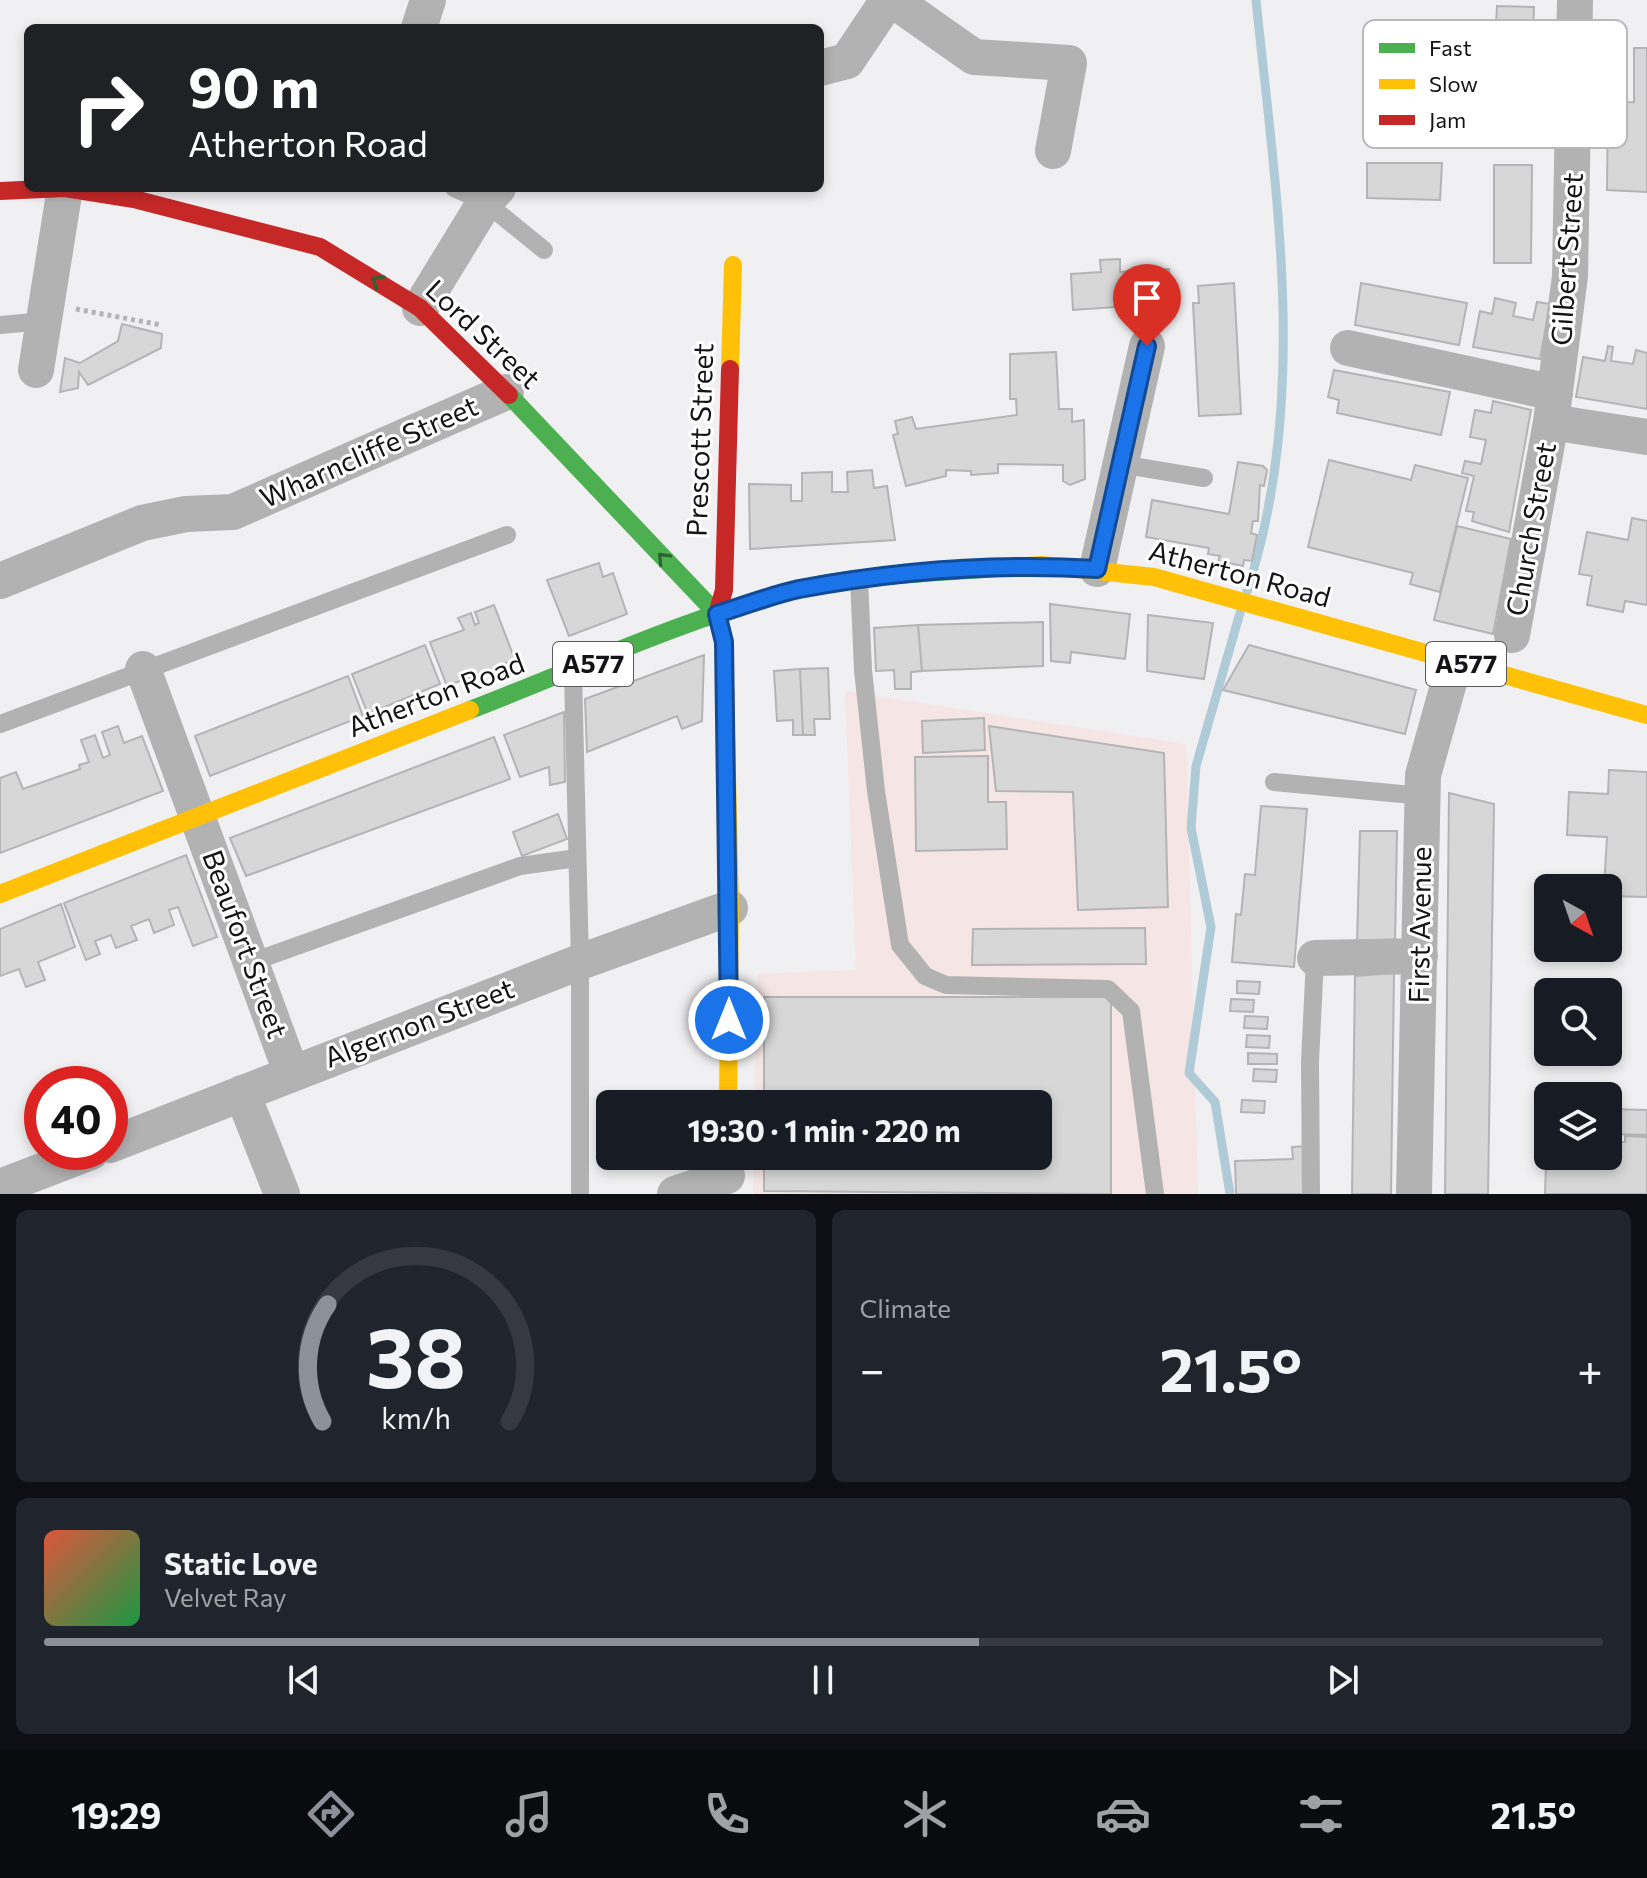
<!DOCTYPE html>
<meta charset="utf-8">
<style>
:root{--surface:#171b24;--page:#20242c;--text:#f1f3f6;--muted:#9ea1a6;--line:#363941;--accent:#8c9099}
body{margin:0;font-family:Commissioner,sans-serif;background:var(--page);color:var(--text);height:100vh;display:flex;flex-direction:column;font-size:30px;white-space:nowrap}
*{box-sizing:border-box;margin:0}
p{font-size:26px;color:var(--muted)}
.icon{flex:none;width:44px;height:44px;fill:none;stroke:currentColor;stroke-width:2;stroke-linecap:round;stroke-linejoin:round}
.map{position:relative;height:1194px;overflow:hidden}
.details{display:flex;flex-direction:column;gap:16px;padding:16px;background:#0d0f14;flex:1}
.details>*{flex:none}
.hud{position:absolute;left:24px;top:24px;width:800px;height:168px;border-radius:12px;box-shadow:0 4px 12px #0003;background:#202124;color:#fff;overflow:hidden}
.needle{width:52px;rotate:140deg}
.buttons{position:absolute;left:1534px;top:874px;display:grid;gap:16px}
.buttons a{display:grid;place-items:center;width:88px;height:88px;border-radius:12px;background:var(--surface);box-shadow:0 4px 12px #0003;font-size:40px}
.speed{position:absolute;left:24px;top:1066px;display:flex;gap:16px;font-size:40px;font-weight:700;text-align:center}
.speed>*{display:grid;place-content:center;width:104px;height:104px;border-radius:50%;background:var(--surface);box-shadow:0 4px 12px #0003;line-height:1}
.speed .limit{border:12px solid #d22;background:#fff;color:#111}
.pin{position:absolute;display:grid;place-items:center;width:68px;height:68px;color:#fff;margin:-82px -34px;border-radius:50% 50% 50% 0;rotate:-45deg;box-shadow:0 0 8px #0007}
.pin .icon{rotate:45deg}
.me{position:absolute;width:88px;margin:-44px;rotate:0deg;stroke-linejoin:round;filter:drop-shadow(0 0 6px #0008)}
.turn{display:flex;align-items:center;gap:28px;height:168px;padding:0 32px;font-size:36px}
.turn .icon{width:104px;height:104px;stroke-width:2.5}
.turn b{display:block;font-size:56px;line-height:68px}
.big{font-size:60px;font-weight:700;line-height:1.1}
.details .tile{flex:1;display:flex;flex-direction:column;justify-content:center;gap:12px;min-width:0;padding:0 28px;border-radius:12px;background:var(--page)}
.details .dial{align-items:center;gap:0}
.dial svg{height:208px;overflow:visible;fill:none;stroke:var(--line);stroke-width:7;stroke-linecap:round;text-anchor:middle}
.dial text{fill:var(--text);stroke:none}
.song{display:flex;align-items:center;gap:24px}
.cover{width:96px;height:96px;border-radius:12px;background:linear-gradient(135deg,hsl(10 70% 55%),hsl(140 70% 35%))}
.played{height:8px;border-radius:4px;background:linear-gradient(90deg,var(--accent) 60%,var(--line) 60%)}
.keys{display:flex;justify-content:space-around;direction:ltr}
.heat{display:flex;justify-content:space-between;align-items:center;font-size:44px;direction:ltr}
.details .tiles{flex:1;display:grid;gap:16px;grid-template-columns:1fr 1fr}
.tile:last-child{grid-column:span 2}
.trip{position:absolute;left:596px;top:1090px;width:456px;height:80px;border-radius:12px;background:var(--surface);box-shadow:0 4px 12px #0003;font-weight:700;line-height:80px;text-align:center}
.tabs{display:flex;height:128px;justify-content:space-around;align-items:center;background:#090b0e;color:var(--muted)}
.tabs .icon{width:56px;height:56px}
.tabs .selected{color:var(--accent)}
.tabs b{font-size:36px;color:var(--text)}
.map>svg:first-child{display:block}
</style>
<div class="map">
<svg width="1647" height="1194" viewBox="0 0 1647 1194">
<rect width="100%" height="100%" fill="#f0eff1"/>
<path fill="#f5e6e5" d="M845 691 1186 744 1198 1194H753L754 1156H1038V1104H755L757 974 856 970Z"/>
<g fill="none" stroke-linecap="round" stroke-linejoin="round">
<path stroke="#b0cbd8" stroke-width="9" d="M1247 591C1310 399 1276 196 1256 0
M1230 1194 1215 1102 1189 1073 1211 927 1191 828 1196 766 1240 613"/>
</g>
<path fill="#d8d7d8" stroke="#b4b3b5" stroke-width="2" d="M1497 6 1534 7 1531 81H1493L1494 75 1482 74 1483 58H1494Z
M1634 48H1647V192L1607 190 1608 103 1634 102Z
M1367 163H1442L1440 200 1367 198Z
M1494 165H1532L1531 263H1494Z
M1120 259V272L1169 269 1172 303 1073 310 1071 274 1101 272 1100 260Z
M1234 283 1241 414 1199 416 1193 303H1199L1198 286Z
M1361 283 1467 303 1459 345 1355 325Z
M1495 298 1516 303 1513 316 1533 320 1537 302 1550 304 1540 359 1473 347 1480 311 1492 314Z
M122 324 162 334 161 348 88 385 79 372 78 388 60 392 65 358 80 363 118 341Z
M1608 346 1613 347 1611 361 1633 364 1636 350 1647 353V409L1576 397 1583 357 1605 361Z
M1056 352 1059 409H1072V422L1084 420 1085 479 1070 485 1063 481V465L998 464V473L971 475V471L946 470V476L906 486 893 435 898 434 895 421 912 417 916 429 1017 415 1016 399H1010V354Z
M1334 370 1450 392 1441 435 1337 413 1339 400 1328 397Z
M1493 401 1531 410 1509 532 1472 521 1474 512 1466 511 1474 476 1462 473 1465 461 1481 464 1486 440 1470 437 1475 410 1491 413Z
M1329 460 1411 480 1415 465 1468 478 1440 592 1410 584 1413 573 1308 547Z
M1238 462 1263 466 1267 470 1264 486 1260 485 1258 521H1253L1251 533 1257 535 1252 561 1244 560 1243 566 1218 561 1220 556 1208 554 1209 548 1146 537 1152 500 1229 514Z
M872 470 874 488 887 486 895 540 750 549 749 484 791 485V501H802V473L832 472V492H848L847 472Z
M1632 518 1647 521V605L1625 601 1623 612 1587 605 1592 576 1579 574 1587 532 1628 540Z
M1457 526 1511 539 1493 634 1434 620Z
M599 563 603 577 613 573 627 614 569 636 547 580Z
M1050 604 1130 614 1125 659 1071 652 1070 663 1051 661Z
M494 605 515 660 447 686 430 642 464 630 458 618 471 613 475 625 479 623 475 612Z
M1148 615 1213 623 1204 679 1147 671Z
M1043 622V666L922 671 918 625Z
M918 625 922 671 911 672V689H895L894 670 876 671 874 628Z
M425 645 440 684 368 714 352 674Z
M1249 645 1416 690 1405 734 1223 690Z
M704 655 702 721 682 729 677 716 587 752 585 699Z
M828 668 830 719H814L815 735H803L800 669Z
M800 669 803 735H793V720L777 721 774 671Z
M348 676 363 716 210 776 195 736Z
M564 712 565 782 550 785 549 767 520 777 504 735Z
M984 718 985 750 923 753 922 721Z
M118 726 124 743 142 736 163 791 0 853V778L16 772 23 789 80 769 79 765 89 762 81 740 95 735 103 758 110 755 102 732Z
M989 726 1164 753 1168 907 1078 910 1073 792 996 791Z
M494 737 510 779 246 876 230 838Z
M988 756V802H1006L1007 849 916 851 915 757Z
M1609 770 1647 772V897L1608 896V888H1604L1607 837 1567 835 1569 792 1608 794Z
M1449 793 1494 804 1488 1194H1445Z
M1261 806 1307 809 1294 967 1232 962 1236 914 1241 915 1245 874 1255 875Z
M558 814 567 839 522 856 513 832Z
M1360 831H1397L1395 944H1357Z
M186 855 217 937 193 946 178 907 169 910 174 925 154 933 149 919 131 926 137 940 116 948 111 935 95 941 100 954 86 960 64 903Z
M61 904 75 947 38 962 45 980 26 987 19 969 0 976V929Z
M1145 928 1146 964 972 965 973 929Z
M1394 973 1391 1194H1352L1355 976Z
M1237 981 1260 982 1259 994 1237 993Z
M764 997H1111V1194L764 1191V1156H1038V1104H764Z
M1231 999 1254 1000 1253 1012 1230 1011Z
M1245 1016 1268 1017 1267 1029 1244 1028Z
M1247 1035 1270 1036 1269 1048 1246 1047Z
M1248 1053 1277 1054V1064H1248Z
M1254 1069 1277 1070 1276 1082 1253 1081Z
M1242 1100 1265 1101 1264 1113 1241 1112Z
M1608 1109 1647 1110V1135L1608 1134Z
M1625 1136 1647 1137V1194H1545L1547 1139 1548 1156H1608V1142H1625Z
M1306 1146 1307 1194H1236L1235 1161 1293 1159 1292 1147Z"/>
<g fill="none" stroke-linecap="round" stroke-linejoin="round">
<path stroke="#b4b4b5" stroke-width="5" stroke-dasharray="4 4" stroke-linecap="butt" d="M76 309 161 325"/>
<path stroke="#b3b2b2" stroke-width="18" d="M454 188 485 202 544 250
M0 325 45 321
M1120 464 1204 478
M859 579 863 670 876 791 900 945 925 976 946 985 1108 989 1131 1011 1155 1194
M573 672 580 962V1194
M0 724 507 535
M1274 782 1423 796
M252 962 520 866 577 858
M1311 1194 1310 1062 1315 958"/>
<path stroke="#b3b2b2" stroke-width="36" d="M893 0 974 57 1069 63 1053 151
M419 28 428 0
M820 68 847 61 888 0
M1408 115 1575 124
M420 308 485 202 498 188
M1348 348 1555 393
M36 370 65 188
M1551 422 1647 437
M1097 569 1147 346
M0 581 142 523 186 514 233 512 506 392
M1512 635 1551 422 1570 276 1575 0
M143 669 291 1072
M1315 958 1420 956
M242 1093 282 1194
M110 1145 580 962 730 908
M0 1187 91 1152
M675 1194 727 1176
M1414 1194 1423 775 1455 661"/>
<path stroke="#4caf50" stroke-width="18" d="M509 395 717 614
M470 710C577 669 683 619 795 590 865 573 940 573 1012 567"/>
<path stroke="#ffc107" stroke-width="18" d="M730 369 733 265
M1012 567 1041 565 1154 577 1647 715
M726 731 730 908 728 1104
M0 894 470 710"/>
<path stroke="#c62828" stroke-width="18" d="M0 191 65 188 134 199 320 247 420 308 509 395
M726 731 724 642 717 614 724 590 730 369"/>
</g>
<defs><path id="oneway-chevron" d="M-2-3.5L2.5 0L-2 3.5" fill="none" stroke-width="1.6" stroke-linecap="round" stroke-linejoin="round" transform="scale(2)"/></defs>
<g stroke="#306132">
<use href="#oneway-chevron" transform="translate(377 281) rotate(-149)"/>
<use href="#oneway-chevron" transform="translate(663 558) rotate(-134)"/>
</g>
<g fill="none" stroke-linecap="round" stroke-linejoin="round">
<defs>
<path id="route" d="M729 1020 724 642 717 614C744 606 771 595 799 589 895 571 999 563 1097 569L1147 346"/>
</defs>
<use href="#route" stroke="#114b97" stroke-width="20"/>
<use href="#route" stroke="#1a73e8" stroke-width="14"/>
</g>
<g text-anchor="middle" stroke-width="6" stroke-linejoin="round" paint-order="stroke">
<g fill="#fff" stroke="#5a5a5b" stroke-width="2">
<rect x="553" y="642" width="80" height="44" rx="6"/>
<rect x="1426" y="642" width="80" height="44" rx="6"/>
</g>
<g font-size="26" font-weight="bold" fill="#141315">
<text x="593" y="673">A577</text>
<text x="1466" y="673">A577</text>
</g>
<g font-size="28" fill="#141315" stroke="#fff">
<text transform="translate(1567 259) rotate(-86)" y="10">Gilbert Street</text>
<text transform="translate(483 334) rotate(43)" y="10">Lord Street</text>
<text transform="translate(700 440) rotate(-88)" y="10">Prescott Street</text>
<text transform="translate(369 452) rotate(-24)" y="10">Wharncliffe Street</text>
<text transform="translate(1531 529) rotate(-80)" y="10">Church Street</text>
<text transform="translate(1240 574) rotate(15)" y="10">Atherton Road</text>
<text transform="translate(436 695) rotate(-21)" y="10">Atherton Road</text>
<text transform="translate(1420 925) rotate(-89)" y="10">First Avenue</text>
<text transform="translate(245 944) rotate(70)" y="10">Beaufort Street</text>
<text transform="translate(419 1023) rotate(-21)" y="10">Algernon Street</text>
</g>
</g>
<rect x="1363" y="20" width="264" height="128" rx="12" fill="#fff" stroke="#b8b8b9" stroke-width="2"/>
<rect x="1379" y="43" width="36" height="10" fill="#4caf50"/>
<rect x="1379" y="79" width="36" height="10" fill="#ffc107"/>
<rect x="1379" y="115" width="36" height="10" fill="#c62828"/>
<g font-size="22" fill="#141315">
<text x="1429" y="56">Fast</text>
<text x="1429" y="92">Slow</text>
<text x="1429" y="128">Jam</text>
</g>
</svg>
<div class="buttons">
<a><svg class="needle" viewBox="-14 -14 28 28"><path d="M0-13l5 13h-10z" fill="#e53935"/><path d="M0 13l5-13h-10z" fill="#9ea1a6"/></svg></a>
<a><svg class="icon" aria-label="search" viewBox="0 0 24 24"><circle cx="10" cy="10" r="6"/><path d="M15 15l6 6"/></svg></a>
<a><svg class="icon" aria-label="layers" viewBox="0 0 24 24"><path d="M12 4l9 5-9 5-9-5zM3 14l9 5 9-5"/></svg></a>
</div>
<div class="speed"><div class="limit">40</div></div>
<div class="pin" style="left:1147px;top:346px;background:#d93025"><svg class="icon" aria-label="arrive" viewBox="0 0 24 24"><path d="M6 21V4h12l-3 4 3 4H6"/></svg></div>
<svg class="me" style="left:729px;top:1020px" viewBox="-20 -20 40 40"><circle r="17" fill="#1a73e8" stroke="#fff" stroke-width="3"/><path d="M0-11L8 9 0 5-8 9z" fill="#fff"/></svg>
<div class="trip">19:30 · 1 min · 220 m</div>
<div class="hud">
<div class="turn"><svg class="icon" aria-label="right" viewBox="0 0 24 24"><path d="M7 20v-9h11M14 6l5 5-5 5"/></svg><div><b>90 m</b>Atherton Road</div></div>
</div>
</div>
<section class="details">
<div class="tiles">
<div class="tile dial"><svg viewBox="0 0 100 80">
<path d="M14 69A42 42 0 1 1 86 69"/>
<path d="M14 69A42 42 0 0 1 16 24" stroke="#8c9099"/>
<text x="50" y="56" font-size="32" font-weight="700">38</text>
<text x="50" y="72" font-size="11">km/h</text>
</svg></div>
<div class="tile"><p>Climate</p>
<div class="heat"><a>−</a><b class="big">21.5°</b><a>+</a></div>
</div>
<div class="tile">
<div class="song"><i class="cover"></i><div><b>Static Love</b><p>Velvet Ray</p></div></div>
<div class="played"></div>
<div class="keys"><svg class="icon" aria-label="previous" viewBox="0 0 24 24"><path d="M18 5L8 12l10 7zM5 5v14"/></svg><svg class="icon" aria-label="pause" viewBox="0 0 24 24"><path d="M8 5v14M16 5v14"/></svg><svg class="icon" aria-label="next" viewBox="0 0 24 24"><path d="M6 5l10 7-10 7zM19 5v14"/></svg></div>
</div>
</div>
</section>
<nav class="tabs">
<b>19:29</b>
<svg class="icon selected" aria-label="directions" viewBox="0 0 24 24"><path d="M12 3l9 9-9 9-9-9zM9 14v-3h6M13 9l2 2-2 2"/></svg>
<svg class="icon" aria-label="music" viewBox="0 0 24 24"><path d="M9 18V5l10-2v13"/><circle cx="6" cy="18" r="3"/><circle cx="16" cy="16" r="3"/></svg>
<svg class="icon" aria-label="phone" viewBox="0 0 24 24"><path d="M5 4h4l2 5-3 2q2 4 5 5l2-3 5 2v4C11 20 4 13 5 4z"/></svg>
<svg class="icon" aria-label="climate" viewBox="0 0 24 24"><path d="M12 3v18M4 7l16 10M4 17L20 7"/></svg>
<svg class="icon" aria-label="car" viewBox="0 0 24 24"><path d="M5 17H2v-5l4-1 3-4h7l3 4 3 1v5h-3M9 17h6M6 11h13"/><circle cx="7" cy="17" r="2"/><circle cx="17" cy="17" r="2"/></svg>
<svg class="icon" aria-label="filters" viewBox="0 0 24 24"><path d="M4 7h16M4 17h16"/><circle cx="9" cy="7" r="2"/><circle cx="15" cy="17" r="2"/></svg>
<b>21.5°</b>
</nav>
